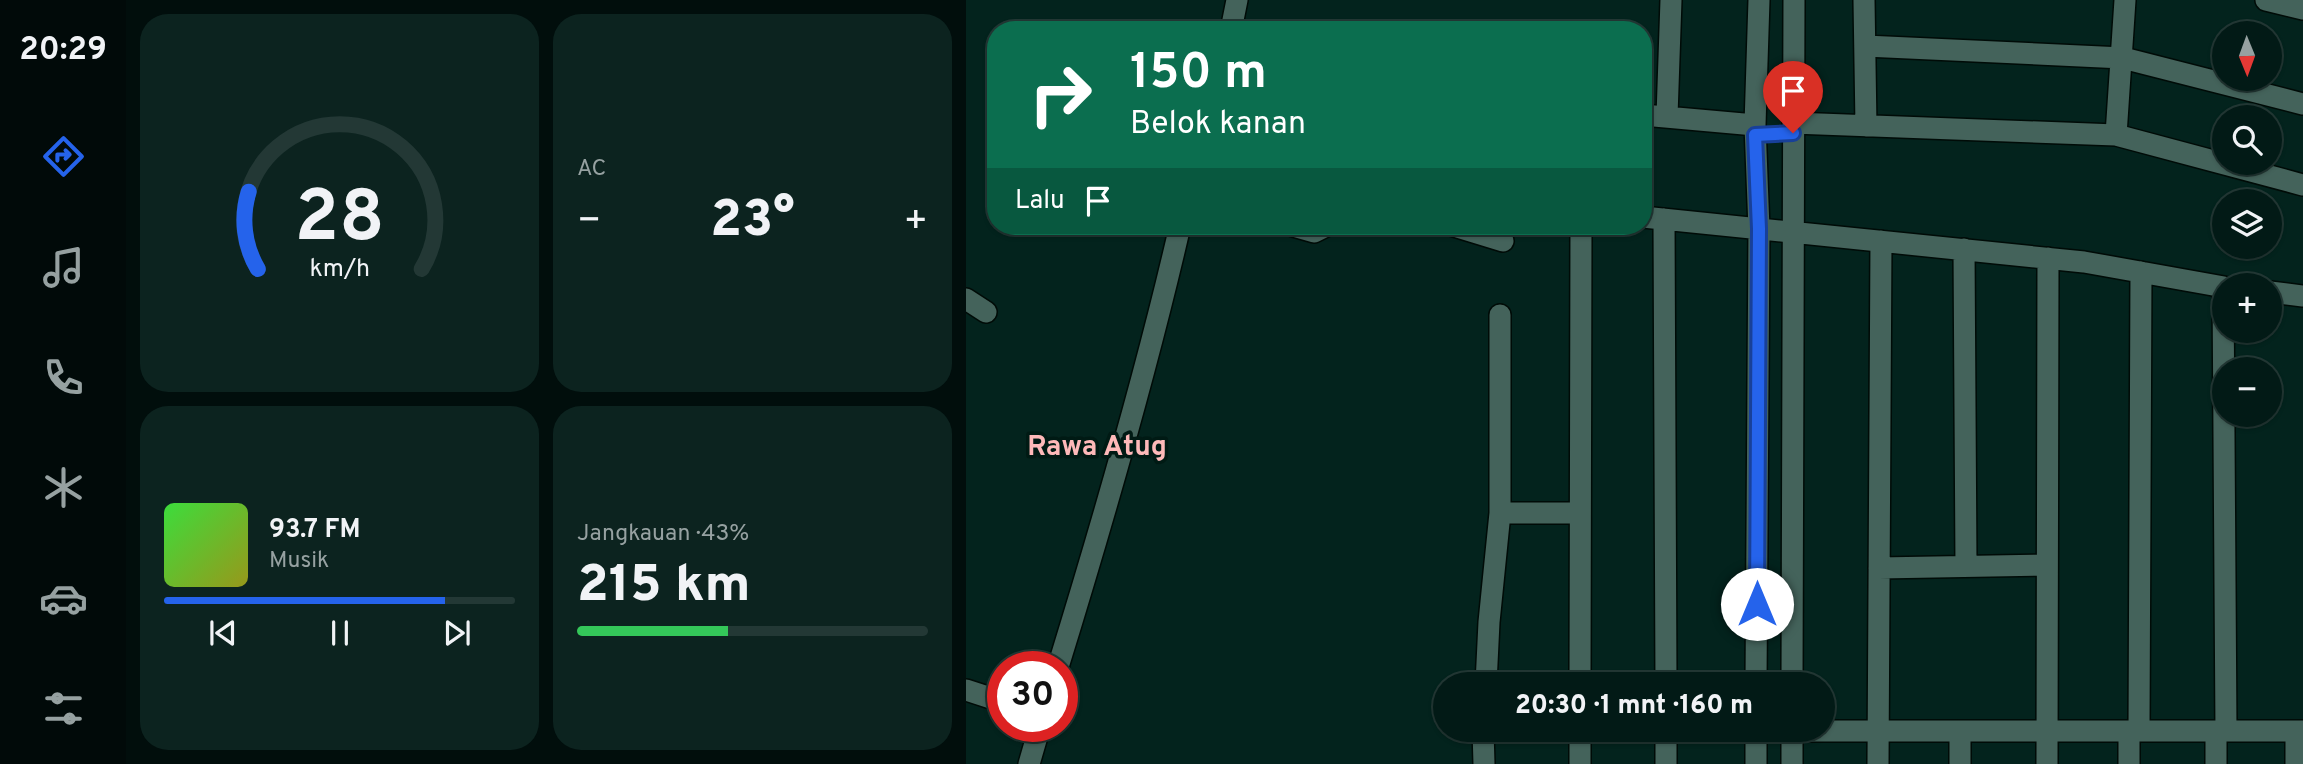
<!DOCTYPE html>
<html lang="id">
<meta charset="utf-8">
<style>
:root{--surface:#021a16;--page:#0c231f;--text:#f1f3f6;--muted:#96a1a1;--line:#233835;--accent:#2563eb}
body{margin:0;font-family:Overpass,sans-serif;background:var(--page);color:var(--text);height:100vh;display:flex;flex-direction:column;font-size:26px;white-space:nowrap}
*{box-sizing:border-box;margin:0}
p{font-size:23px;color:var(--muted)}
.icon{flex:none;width:38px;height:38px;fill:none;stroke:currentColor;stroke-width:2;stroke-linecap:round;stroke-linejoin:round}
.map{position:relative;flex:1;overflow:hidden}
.panel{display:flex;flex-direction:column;gap:14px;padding:14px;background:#010e0c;width:840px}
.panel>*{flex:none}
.banner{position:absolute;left:21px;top:21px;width:665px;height:214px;border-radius:28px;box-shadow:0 2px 5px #0004,0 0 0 2px var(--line);background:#0b6e4f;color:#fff;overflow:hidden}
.needle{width:46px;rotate:179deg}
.buttons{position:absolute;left:1246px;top:21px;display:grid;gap:14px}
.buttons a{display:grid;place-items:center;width:70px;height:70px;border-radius:50%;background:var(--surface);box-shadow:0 2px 5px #0004,0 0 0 2px var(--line);font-size:35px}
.speed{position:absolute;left:21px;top:651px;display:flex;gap:14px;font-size:35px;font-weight:700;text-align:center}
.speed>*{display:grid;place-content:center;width:91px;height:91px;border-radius:50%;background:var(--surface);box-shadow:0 2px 5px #0004,0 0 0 2px var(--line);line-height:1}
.speed .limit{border:10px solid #d22;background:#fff;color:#111}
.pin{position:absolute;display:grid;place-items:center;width:60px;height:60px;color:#fff;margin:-72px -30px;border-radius:50% 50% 50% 0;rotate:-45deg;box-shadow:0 0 7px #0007}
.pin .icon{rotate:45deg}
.me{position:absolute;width:77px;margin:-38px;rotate:0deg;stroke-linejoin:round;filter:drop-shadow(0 0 5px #0008)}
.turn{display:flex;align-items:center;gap:24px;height:147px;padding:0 28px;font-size:32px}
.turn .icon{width:91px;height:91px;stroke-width:2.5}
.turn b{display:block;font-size:49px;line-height:60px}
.then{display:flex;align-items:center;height:66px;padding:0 28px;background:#0003;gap:14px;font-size:26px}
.big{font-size:52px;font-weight:800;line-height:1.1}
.panel .card{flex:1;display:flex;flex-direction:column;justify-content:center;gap:10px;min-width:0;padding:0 24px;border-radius:28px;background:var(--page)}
.panel .dial{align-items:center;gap:0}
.dial svg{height:182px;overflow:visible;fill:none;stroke:var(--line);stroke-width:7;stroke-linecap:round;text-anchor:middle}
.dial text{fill:var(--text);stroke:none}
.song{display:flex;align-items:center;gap:21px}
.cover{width:84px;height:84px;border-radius:10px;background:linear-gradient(135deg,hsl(120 70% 55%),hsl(60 70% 35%))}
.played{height:7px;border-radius:4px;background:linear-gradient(90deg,var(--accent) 80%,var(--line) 80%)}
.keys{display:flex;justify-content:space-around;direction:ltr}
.heat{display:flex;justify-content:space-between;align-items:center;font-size:38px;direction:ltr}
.charge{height:10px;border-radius:5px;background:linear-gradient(90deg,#34c759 43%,var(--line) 0)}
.panel .tiles{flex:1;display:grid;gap:14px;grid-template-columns:repeat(2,1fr)}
.trip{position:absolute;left:467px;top:672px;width:402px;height:70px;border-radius:35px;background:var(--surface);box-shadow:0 2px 5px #0004,0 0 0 2px var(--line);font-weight:800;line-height:70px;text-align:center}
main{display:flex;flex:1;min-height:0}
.menu{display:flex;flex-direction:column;width:126px;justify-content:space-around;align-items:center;background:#010a09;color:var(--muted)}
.menu .icon{width:49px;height:49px}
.menu .on{color:var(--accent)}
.menu b{font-size:32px;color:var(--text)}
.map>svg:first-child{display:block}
</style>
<main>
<nav class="menu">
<b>20:29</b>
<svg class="icon on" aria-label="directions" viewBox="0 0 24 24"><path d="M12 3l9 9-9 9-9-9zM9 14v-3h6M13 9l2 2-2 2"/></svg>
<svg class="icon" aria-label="music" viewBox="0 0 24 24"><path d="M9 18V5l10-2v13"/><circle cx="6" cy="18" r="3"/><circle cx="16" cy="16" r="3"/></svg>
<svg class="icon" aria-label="phone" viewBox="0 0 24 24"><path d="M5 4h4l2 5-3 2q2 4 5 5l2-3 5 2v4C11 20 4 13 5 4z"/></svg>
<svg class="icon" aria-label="climate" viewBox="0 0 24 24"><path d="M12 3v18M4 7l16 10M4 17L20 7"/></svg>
<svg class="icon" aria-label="car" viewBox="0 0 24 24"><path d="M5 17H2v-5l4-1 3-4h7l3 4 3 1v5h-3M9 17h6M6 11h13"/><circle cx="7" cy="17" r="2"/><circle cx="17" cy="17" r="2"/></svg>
<svg class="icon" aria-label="filters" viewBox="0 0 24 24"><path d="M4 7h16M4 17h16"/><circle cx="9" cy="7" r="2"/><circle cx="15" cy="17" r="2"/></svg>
</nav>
<section class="panel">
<div class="tiles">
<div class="card dial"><svg viewBox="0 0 100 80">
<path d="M14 69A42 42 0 1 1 86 69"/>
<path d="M14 69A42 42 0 0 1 10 35" stroke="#2563eb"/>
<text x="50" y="56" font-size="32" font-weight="700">28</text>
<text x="50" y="72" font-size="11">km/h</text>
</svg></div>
<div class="card"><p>AC</p>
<div class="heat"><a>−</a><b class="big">23°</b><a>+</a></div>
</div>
<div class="card">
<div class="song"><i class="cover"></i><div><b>93.7 FM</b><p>Musik</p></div></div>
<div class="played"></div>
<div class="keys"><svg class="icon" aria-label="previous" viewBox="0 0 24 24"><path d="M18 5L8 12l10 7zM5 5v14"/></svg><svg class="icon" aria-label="pause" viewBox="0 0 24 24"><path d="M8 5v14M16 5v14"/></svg><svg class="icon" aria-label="next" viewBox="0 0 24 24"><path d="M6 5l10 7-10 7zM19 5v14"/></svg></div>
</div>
<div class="card"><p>Jangkauan · 43%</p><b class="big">215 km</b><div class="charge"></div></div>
</div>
</section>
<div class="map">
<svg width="1337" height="764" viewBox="0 0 1337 764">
<rect width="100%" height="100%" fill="#03231d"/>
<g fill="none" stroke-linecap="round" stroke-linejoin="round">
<defs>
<path id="minor" d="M898 0 900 126
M1300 0 1337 9
M265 30 271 0
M899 46 1157 58 1337 104
M677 115 789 125
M701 116 705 0
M827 123 1150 135 1159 0
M1150 135 1337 185
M677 217 1118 262 1258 287
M698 219 700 684
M327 226 348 232 360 226
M488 226 537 241
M998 249 1000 566
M1257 287 1260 731
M1304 292 1337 296
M0 299 20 312
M534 513H614
M913 568 1081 565
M92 667C137 521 180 374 214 226
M520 684 523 622 534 513V315
M614 684 615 226
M790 684 793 229 789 125 793 0
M826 684 828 0
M0 690 37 702
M517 730 518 764
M614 730V764
M700 730V764
M517 731H1337
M994 731V764
M1173 731 1175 272
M63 764 74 726
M790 764V730
M826 764V730
M912 764 915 241
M1081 764 1082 258
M1163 764V731
M1250 764V731
M1330 764V731"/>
</defs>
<use href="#minor" stroke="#000b07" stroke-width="24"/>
<use href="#minor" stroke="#44635b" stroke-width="21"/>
</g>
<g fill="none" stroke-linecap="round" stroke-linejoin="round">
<defs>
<path id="route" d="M791 604 793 229 789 135 827 133"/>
</defs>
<use href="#route" stroke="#184099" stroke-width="18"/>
<use href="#route" stroke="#2563eb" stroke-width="12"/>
</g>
<g text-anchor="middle" stroke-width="7" stroke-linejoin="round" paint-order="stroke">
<g font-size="28" font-weight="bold" fill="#feb9b9" stroke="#001a14">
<text x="131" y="455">Rawa Atug</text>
</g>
</g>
</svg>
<div class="buttons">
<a><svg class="needle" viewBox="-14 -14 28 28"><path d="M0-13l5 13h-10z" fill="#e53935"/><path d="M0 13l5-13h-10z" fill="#96a1a1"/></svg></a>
<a><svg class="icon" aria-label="search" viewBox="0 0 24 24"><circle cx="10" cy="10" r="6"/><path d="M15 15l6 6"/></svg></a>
<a><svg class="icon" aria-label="layers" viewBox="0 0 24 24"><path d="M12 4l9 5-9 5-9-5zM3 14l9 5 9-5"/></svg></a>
<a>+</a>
<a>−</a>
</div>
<div class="speed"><div class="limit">30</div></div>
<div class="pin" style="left:827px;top:133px;background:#d93025"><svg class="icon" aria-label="arrive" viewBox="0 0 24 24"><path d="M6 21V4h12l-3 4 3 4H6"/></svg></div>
<svg class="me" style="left:791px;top:604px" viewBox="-20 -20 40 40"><circle r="19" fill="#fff"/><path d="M0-13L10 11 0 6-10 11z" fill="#2563eb"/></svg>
<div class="trip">20:30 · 1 mnt · 160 m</div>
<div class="banner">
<div class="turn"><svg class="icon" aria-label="right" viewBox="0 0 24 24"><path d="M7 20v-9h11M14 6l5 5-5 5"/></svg><div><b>150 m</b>Belok kanan</div></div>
<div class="then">Lalu<svg class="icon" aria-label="arrive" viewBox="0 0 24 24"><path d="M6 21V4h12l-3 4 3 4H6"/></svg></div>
</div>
</div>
</main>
